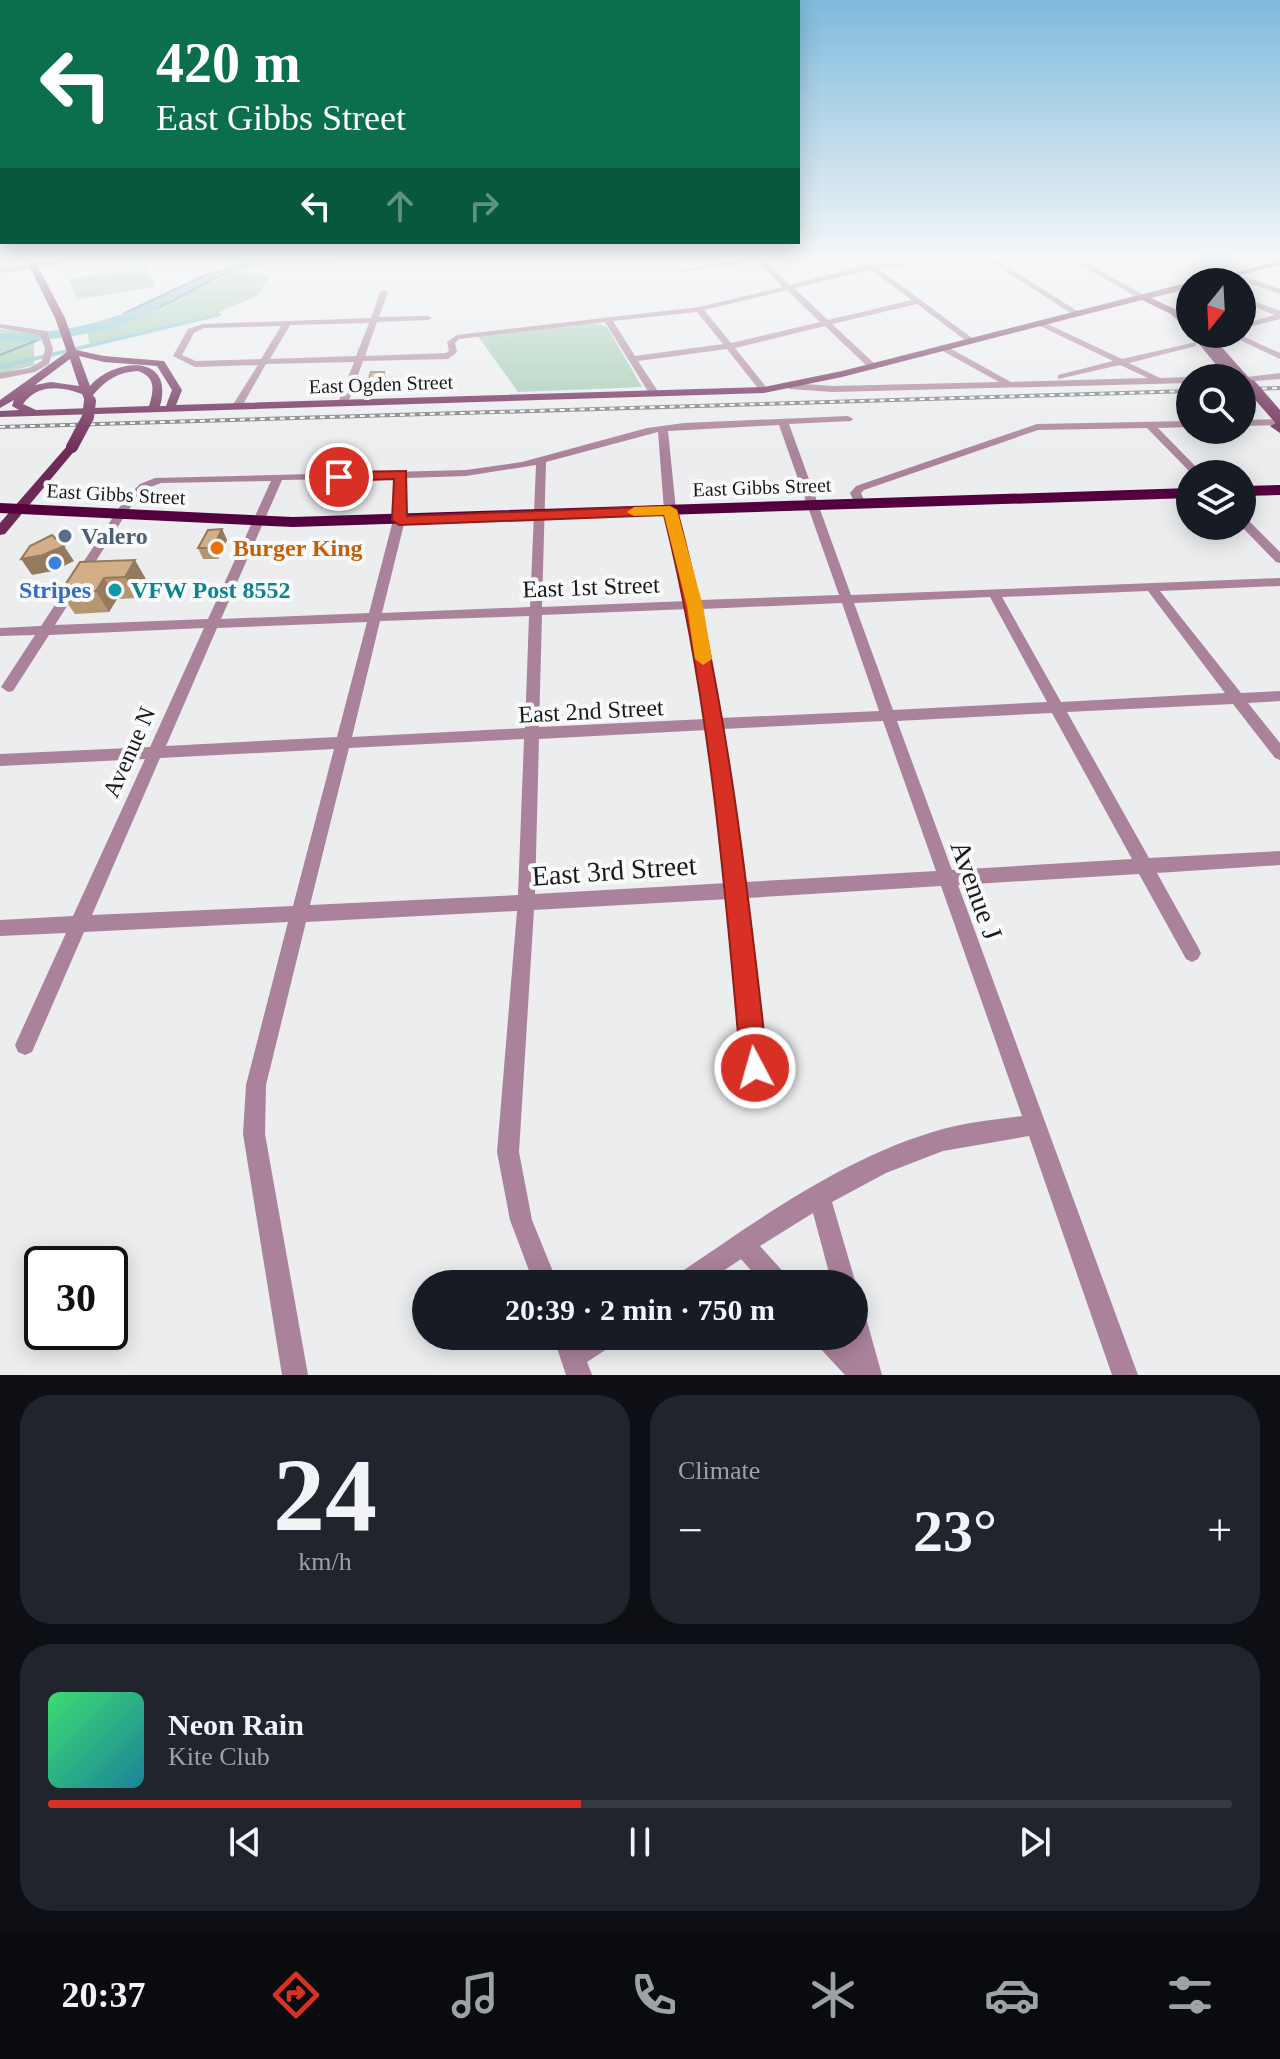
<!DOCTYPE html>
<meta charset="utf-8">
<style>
:root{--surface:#171b24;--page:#20242c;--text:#f1f3f6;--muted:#9ea1a6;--line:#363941;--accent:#d93025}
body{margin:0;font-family:"Times New Roman",serif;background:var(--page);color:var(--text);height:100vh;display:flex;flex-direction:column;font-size:30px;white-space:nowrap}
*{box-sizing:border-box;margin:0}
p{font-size:26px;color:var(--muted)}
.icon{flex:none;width:44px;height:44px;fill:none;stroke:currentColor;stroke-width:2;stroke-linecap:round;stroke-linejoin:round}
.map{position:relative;height:1375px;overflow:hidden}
.drawer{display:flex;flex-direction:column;gap:20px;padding:20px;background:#0d0f14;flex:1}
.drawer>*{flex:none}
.top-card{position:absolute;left:0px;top:0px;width:800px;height:244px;box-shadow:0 4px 20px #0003;background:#0b6e4f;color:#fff;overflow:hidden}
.needle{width:52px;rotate:198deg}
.buttons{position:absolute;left:1176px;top:268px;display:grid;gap:16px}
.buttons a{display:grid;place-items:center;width:80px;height:80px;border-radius:50%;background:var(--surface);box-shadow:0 4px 20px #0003;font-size:40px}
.speed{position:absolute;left:24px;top:1246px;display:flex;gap:16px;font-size:40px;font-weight:700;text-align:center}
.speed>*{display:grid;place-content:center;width:104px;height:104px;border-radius:50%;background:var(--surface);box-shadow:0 4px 20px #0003;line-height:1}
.speed .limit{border:4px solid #111;border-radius:12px;background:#fff;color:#111}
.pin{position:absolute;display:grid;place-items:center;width:68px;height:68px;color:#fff;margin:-34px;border:4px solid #fff;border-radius:50%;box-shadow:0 2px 8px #0007}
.me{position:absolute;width:88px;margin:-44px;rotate:354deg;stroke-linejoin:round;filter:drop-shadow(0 0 6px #0008)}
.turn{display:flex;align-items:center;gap:28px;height:168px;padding:0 24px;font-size:36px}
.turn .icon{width:104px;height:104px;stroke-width:2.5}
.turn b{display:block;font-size:56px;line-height:68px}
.lanes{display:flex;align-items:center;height:76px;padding:0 24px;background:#0003;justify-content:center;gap:40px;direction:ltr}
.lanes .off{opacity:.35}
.big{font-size:60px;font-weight:700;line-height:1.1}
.drawer .tile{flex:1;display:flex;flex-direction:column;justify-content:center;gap:12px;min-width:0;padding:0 28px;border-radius:32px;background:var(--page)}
.drawer .dial{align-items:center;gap:0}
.dial b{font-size:104px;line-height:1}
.song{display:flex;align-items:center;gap:24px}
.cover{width:96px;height:96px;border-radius:12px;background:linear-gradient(135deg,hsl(140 70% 55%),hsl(190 70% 35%))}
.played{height:8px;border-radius:4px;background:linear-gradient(90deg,var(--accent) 45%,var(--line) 45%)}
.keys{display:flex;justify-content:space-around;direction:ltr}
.heat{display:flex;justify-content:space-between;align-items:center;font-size:44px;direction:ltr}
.drawer .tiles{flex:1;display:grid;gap:20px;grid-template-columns:1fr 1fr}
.tile:last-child{grid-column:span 2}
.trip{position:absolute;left:412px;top:1270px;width:456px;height:80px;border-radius:40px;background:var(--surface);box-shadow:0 4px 20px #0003;font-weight:700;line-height:80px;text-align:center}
.dock{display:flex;height:128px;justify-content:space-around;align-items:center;background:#090b0e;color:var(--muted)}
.dock .icon{width:56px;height:56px}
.dock .current{color:var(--accent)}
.dock b{font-size:36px;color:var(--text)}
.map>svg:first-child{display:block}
</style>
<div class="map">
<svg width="1280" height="1375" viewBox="0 0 1280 1375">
<rect width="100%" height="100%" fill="#ebedef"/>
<path fill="#a1cbb3" d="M146 267 156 287 77 299 69 279Z
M238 270 269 276 258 295 215 314 90 345 86 328 121 322Z
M597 323 607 327 642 387 518 392 478 336Z
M0 329 34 333V365L0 374Z"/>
<path fill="#7fc2cb" stroke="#608f96" stroke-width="2" d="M254 261H343C308 263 270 259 238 269 198 281 167 314 123 314L203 276Z"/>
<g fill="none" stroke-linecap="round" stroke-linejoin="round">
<path stroke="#608f96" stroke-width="2" d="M0 355 40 339"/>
<path fill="#7fc2cb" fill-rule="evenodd" d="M219 313 221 314V316L0 369V365Z"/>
<path fill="#7fc2cb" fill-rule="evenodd" d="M154 301 164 303C125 334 48 342 0 341V333C55 335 104 324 154 301Z"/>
<path fill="#aa839a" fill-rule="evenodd" d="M54 261H74L0 273V269Z
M734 261H756L682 272 678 270Z
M757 261H764L790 285 871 264 936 261 879 269 976 341 969 343 917 304 832 324 876 365V369H870L825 326 735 348 767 388V392H761L727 349 638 361 659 393 654 396 649 393 605 322 459 339 455 343 457 352 448 359 363 361 348 403 343 406 338 403 354 362 266 364 242 406 237 409 232 406 258 365 195 367 173 356 188 329 203 324 371 318 380 292 384 290 388 292 379 317 428 316 432 318 428 320 377 322 365 356 446 353 449 351 447 342 457 335 699 307 783 287ZM871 270 912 300 828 320 794 288ZM787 290 820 322 731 343 704 310ZM697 312 723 344 635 356 613 321ZM369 323 356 356 270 359 290 325ZM281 326 261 359 196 361 182 355 194 333 204 328Z
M990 261H998L1082 314 1075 316Z
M1074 261H1083L1147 297 1140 299Z
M1234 273 1280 289V294L1231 277 1230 275Z
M1242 297 1280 311V319L1242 329V324L1275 315 1242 302Z
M1041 321 1122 359 1196 342V346L1129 363 1160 378 1190 377 1193 378H1190V383L833 392 790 389 785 386 790 383 833 386 999 382 941 350V346L944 345 1011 382 1148 378 1120 365 1058 379V375L1113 361 1038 325 1037 323Z
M0 324 47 331 53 349 49 364 35 372 0 379V373L29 368 42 361 45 349 40 335 0 328Z
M1227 334H1238L1280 353V359Z
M1280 373V379L1242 382V378H1238Z
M848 416 853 419 851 421 789 424 851 595 1280 578V586L1160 591 1241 693 1280 691V701L1248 703 1280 743V760L1275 758 1233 704 1067 712 1149 858 1280 851V865L1157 873 1198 947 1201 953 1198 959 1192 962 1186 959 1139 874 958 885 1138 1375H1112L1029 1136 943 1151 886 1173 832 1202 856 1284 854 1288V1284H832L813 1213 760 1246 787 1276 791 1284H763L741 1259 704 1284H671L675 1276C758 1220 845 1156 943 1129 968 1122 995 1120 1022 1116L941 886 747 898 765 1068 762 1075 755 1078 748 1075 745 1068 729 899 534 910 519 1152 532 1220 558 1284H534L510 1220 497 1152 517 911 306 922 266 1085 265 1134 308 1375H282L243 1134 246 1085 288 922 84 932 32 1052 25 1055 18 1052 15 1045 66 933 0 936V920L73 916 145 759 0 766V754L150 747 204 628 49 635 13 691 8 692 1 687 35 635 0 636V628L41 626 125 499 140 484 155 478 466 470 522 462 647 428 684 423ZM779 425 839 595 700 600 676 510 668 431ZM658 432 664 510 687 601 542 607 546 462ZM536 465 530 607 382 613 405 520 407 478 466 476ZM396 478 393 520 369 613 221 619 282 480ZM271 481 208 619 55 625 133 503 148 488 161 483ZM1148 591 1225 693 1061 702 1002 597ZM990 597 1047 702 893 710 854 603ZM842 603 879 711 720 718 702 609ZM689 609 706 719 539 727 542 615ZM529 616 525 728 352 737 380 621ZM367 622 337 737 166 746 217 628ZM1052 713 1132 859 952 870 897 721ZM883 721 936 871 745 882 722 729ZM707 730 728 883 535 894 539 739ZM524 739 518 895 310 905 349 748ZM334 749 293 906 92 915 160 758Z
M1280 419V425L1242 426V420Z
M1190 421V427L1158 428 1203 474H1192L1147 428 1038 430 864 490 861 493 866 504 864 506H856L850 493 856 486 1037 424Z
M1242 517 1246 518 1280 552V563L1276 562 1241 526Z
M854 1306 863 1309 866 1318 882 1375H845L817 1345 814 1336H843L848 1341 846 1336H854Z
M553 1336H577L578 1339 582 1336H616L613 1345 587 1362 592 1375H566Z"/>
<path fill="#6d2a56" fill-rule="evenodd" d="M27 261H35L65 318 76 350 104 356 164 361 182 390 176 405 764 387 842 371 1190 282V288L1151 298 1177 310 1190 324V333L1171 314 1142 300 842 377 764 393 0 417V411L19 410 12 406 14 400 0 408V400L67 352 55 318ZM79 356 104 362 157 366 172 390 166 406H160C175 353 114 358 90 386ZM70 359 79 386 51 382 35 385ZM138 371C156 377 154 390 149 406L36 410 23 404C37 384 61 386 82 394L86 403H94L93 395C106 380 118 372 138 371Z
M1277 261H1280V265L1214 282H1200Z
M1190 333 1199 334 1238 378H1227Z
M1276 423 1280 424V433L1270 426Z
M72 444 76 445V449L5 534 0 535V523L68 445Z"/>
<path fill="#54003e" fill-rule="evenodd" d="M1280 485V495L1242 496V486Z
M1190 488V498L293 527 0 513V503L293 517Z"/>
<defs>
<path id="rail" d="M1242 389 1280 388
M0 427 1190 391"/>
</defs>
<use href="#rail" stroke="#7b7d7d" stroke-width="4"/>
<use href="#rail" stroke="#f8fafc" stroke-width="2" stroke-dasharray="5" stroke-linecap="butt"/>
<path stroke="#6d2a56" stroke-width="9" d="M1211 342 1252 388"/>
<path stroke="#6d2a56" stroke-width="12" d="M1251 386 1280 419
M72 447 88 417 90 401"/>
</g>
<path fill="#b59673" d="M387 381 383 391H371L368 382Z
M222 529 227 540 218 559H203L198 548Z
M80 562 147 581 138 598 117 599 109 612 75 614 60 593Z"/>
<path fill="#947a5e" d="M384 372 387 381 383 391 381 381Z
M222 529 227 540 218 559 213 548Z
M64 546 74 561 53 571 32 575 21 559Z
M135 560 147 581 138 598 125 577Z
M104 578 117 599 109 612 96 591Z"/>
<path fill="#d3ae86" stroke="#947a5e" stroke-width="2" d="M371 372H384L381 381 368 382Z
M222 529 213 548H198L208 530Z
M52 535 64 546 43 555 21 559 30 546Z
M135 560 125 577 104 578 96 591 60 593 80 562Z"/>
<linearGradient id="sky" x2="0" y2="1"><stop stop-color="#7ebadc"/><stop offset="0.57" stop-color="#f6f7f8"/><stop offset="1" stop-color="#f6f7f8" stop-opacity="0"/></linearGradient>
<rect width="1280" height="454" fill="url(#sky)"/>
<path fill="#d93025" stroke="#8d1f18" stroke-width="2" d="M406 471 407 516 670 506 677 510C726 693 747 881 768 1068L764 1077 755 1081 745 1077 741 1068C725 883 709 696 664 515L399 525 392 520 394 479 339 481 332 477 339 472Z"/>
<path fill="#f59e0b" d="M670 506 677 510 703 606 712 659 703 665 695 659 687 606 664 515 634 516 627 512 634 507Z"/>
<circle fill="#5c6f8a" stroke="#f8fafc" stroke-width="3" cx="65" cy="536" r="8"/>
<circle fill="#e8710a" stroke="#f8fafc" stroke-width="3" cx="217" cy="548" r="8"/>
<circle fill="#3f7fe0" stroke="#f8fafc" stroke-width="3" cx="55" cy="563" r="8"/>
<circle fill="#0f9aa8" stroke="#f8fafc" stroke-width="3" cx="115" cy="590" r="8"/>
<g text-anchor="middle" stroke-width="8" stroke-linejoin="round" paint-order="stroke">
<g font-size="20" fill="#181919" stroke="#f8fafc">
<text transform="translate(381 384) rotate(-2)" y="7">East Ogden Street</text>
<text transform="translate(762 487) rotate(-2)" y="7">East Gibbs Street</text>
<text transform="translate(116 494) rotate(3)" y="7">East Gibbs Street</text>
</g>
<g font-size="24" font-weight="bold" fill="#4e5e75" stroke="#f8fafc" text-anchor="start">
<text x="81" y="544">Valero</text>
</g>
<g font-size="24" font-weight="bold" fill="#c56008" stroke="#f8fafc" text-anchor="start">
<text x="233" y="556">Burger King</text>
</g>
<g font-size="24" fill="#181919" stroke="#f8fafc">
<text transform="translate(591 587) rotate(-2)" y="8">East 1st Street</text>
<text transform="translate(591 711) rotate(-3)" y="8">East 2nd Street</text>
<text transform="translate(129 752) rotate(-66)" y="8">Avenue N</text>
</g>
<g font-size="24" font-weight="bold" fill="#366cbe" stroke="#f8fafc">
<text x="55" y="598">Stripes</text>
</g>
<g font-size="24" font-weight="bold" fill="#0d838f" stroke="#f8fafc" text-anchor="start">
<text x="131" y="598">VFW Post 8552</text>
</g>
<g font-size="28" fill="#181919" stroke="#f8fafc">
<text transform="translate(614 870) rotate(-4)" y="10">East 3rd Street</text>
<text transform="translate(977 890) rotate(70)" y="10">Avenue J</text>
</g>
</g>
</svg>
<div class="buttons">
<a><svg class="needle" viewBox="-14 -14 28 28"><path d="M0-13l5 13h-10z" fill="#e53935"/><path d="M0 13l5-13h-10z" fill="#9ea1a6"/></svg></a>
<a><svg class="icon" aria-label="search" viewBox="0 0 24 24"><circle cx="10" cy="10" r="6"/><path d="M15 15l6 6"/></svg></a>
<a><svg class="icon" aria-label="layers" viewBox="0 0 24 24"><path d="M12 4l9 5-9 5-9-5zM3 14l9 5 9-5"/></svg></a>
</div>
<div class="speed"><div class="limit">30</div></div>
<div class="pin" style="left:339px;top:477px;background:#d93025"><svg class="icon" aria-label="arrive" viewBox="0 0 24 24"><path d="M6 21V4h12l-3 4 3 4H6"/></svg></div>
<svg class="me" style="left:755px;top:1068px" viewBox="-20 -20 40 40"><circle r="17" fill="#d93025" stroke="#fff" stroke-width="3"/><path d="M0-11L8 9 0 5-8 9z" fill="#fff"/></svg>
<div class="trip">20:39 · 2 min · 750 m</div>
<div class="top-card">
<div class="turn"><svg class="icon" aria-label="left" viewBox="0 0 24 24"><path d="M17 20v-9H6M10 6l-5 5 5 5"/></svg><div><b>420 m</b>East Gibbs Street</div></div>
<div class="lanes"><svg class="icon" aria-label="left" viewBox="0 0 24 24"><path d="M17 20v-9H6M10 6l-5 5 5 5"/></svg><svg class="icon off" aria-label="ahead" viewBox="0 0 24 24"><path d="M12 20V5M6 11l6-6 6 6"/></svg><svg class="icon off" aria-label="right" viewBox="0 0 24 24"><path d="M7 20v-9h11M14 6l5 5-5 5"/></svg></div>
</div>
</div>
<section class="drawer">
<div class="tiles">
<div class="tile dial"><b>24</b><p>km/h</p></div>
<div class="tile"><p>Climate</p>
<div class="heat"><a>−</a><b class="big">23°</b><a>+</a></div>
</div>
<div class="tile">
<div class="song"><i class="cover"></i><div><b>Neon Rain</b><p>Kite Club</p></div></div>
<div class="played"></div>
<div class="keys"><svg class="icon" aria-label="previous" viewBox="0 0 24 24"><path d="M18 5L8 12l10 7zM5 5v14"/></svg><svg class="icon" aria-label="pause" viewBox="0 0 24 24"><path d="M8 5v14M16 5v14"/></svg><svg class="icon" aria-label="next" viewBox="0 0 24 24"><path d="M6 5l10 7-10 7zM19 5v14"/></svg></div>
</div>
</div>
</section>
<nav class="dock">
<b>20:37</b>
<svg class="icon current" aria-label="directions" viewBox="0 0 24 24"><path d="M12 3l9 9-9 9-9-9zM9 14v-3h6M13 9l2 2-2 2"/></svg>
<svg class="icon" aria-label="music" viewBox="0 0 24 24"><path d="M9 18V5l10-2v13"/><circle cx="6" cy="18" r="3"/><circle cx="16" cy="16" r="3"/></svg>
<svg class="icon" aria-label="phone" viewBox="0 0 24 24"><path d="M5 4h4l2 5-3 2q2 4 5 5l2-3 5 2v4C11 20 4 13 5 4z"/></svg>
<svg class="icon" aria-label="climate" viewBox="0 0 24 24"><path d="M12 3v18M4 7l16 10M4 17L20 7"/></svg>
<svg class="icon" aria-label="car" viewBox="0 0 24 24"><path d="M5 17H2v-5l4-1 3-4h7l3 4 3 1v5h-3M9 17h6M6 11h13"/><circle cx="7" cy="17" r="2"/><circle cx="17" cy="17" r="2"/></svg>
<svg class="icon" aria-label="filters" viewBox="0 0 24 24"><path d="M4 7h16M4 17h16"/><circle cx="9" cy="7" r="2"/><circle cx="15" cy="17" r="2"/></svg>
</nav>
